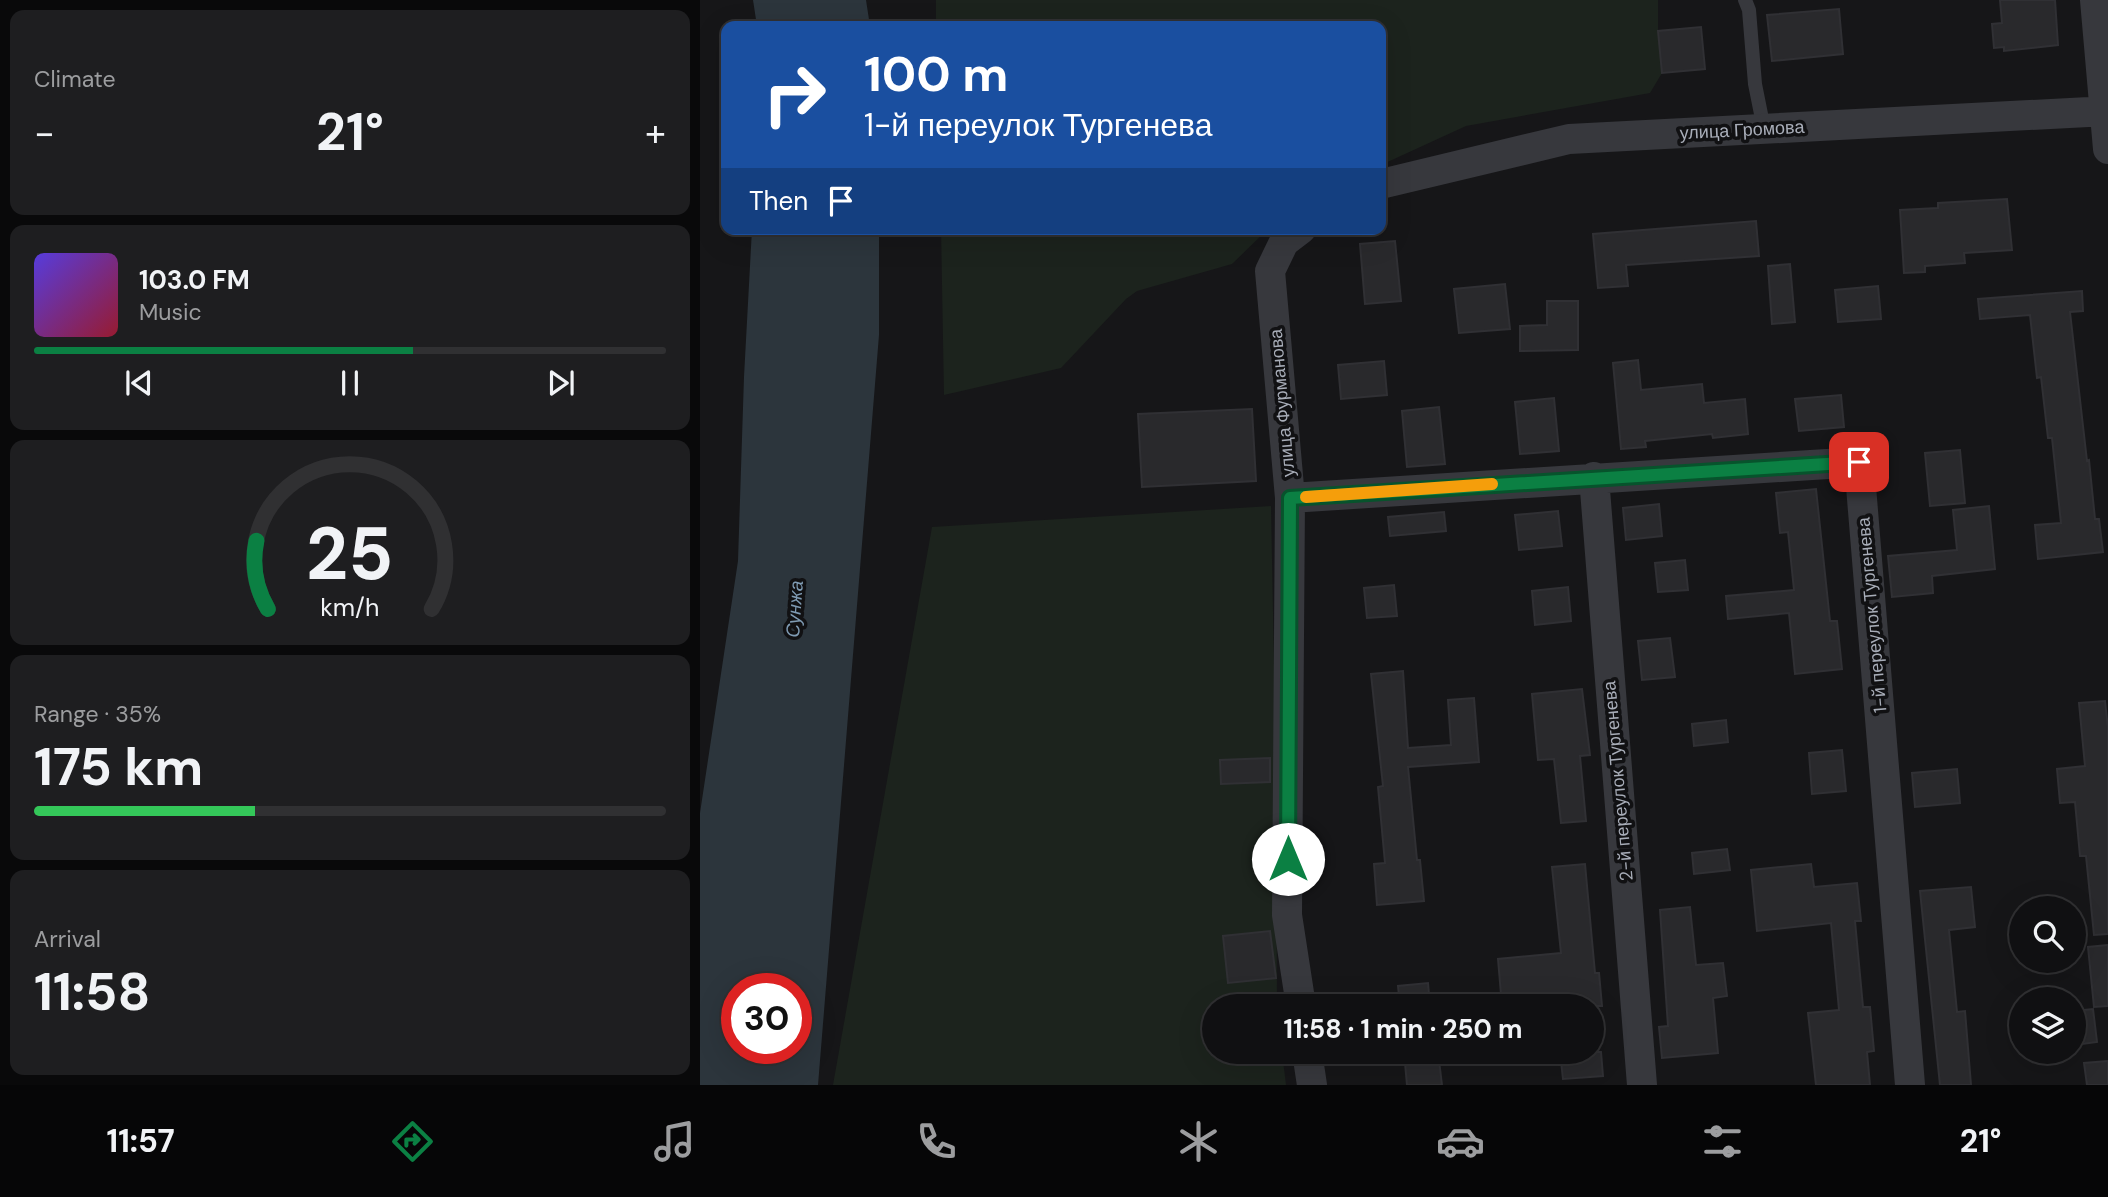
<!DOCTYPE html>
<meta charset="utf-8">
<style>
:root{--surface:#101012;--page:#1e1e20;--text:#f1f3f6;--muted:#9c9d9f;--line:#303032;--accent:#0b8043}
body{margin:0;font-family:"DM Sans",sans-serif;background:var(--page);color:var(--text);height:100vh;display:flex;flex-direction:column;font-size:26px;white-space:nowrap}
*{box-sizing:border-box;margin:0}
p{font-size:23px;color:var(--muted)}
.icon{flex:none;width:38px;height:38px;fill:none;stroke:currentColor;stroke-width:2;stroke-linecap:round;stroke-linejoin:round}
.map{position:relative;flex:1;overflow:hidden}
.details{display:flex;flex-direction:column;gap:10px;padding:10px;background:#09090a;width:700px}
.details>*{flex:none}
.guide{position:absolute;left:21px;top:21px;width:665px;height:214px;border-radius:14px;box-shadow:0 7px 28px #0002,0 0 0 2px var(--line);background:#1a4fa0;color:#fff;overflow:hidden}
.fabs{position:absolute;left:1309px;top:896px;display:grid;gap:14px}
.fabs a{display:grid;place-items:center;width:77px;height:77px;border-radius:50%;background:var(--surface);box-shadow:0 7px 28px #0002,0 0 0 2px var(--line);font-size:35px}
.speed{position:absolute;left:21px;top:973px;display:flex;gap:14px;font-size:35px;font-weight:700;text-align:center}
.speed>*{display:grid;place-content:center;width:91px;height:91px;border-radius:50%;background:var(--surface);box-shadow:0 7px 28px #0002,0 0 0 2px var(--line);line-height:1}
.speed .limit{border:10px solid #d22;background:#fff;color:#111}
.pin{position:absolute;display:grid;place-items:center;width:60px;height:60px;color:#fff;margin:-30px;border-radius:14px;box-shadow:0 4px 10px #0006}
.me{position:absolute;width:77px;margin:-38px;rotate:0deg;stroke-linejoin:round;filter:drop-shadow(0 0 5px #0008)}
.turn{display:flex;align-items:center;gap:24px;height:147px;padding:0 28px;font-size:32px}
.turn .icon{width:91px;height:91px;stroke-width:2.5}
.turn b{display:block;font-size:49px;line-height:60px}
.then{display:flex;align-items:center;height:66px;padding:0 28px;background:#0003;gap:14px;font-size:26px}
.big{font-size:52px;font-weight:700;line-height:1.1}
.details .widget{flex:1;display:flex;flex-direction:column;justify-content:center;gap:10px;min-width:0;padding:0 24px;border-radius:14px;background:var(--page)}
.details .dial{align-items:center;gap:0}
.dial svg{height:182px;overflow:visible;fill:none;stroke:var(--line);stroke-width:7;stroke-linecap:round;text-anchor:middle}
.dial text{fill:var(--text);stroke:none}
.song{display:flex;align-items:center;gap:21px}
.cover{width:84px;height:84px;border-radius:10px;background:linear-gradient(135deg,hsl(250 70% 55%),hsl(350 70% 35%))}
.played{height:7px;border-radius:4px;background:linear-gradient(90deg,var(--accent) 60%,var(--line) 60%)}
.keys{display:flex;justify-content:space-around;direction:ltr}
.heat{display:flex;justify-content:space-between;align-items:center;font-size:38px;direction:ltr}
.charge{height:10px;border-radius:5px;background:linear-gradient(90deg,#34c759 35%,var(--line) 0)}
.trip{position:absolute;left:502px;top:994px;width:402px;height:70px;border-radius:35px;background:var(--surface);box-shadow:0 7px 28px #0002,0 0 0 2px var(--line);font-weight:700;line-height:70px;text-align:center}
.tabs{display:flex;height:112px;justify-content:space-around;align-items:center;background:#060607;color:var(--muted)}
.tabs .icon{width:49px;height:49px}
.tabs .current{color:var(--accent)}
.tabs b{font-size:32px;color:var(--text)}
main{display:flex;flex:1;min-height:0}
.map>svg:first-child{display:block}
</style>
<main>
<section class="details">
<div class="widget"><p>Climate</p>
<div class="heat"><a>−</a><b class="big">21°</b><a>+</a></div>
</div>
<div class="widget">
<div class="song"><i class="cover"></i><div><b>103.0 FM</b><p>Music</p></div></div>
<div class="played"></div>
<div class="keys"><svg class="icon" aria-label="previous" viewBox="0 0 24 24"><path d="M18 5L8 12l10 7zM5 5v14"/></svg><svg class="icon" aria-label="pause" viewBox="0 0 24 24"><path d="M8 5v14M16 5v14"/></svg><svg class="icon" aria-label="next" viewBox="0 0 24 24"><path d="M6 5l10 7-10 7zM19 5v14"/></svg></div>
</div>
<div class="widget dial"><svg viewBox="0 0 100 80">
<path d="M14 69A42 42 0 1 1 86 69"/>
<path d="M14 69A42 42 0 0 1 9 39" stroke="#0b8043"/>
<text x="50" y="56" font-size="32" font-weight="700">25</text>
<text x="50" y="72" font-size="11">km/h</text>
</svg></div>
<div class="widget"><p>Range · 35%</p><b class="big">175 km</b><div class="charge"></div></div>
<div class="widget"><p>Arrival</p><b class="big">11:58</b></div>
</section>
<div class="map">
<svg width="1408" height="1085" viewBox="0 0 1408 1085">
<rect width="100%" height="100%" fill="#161618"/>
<path fill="#1c231d" d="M236 0H958V31L962 73 950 93 766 126 681 165V26H236Z
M241 229H568L532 264 437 291 426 299 361 368 244 395Z
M571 506 576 772 577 1006H514V1052H582L586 1085H133L232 527Z"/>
<path fill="#2c353c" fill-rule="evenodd" d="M53 0H166L170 26H57Z
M52 229H179V335L118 1085H0V813L38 561 44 377ZM37 989H96V1048H37Z"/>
<path fill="#29292c" stroke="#303034" stroke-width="2" d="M1300 0H1355L1358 45 1304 51V47L1294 48 1292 24 1302 23Z
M1139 9 1143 54 1072 61 1067 15Z
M1001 27 1005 69 962 73 958 31Z
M1307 199 1312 250 1264 253 1265 263 1225 266V272L1204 273 1200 210 1238 208V203Z
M1056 221 1059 256 926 265 928 286 898 288 893 234Z
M695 241 701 301 665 304 660 244Z
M1090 264 1095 322 1072 324 1068 266Z
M805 284 810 329 759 333 754 289Z
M1178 286 1181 319 1138 322 1135 290Z
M1382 291 1383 311 1370 312 1387 461 1389 460 1395 519H1399L1403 552 1338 559 1335 525 1361 523 1352 438H1348L1341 377 1337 378 1330 315 1280 319 1278 299Z
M847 301H878V350L820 351V326L847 325Z
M938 360 941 390 1002 384 1004 403 1045 399 1048 434 1013 438 1012 434 945 441 946 447 921 449 913 363Z
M684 361 687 395 641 399 638 365Z
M1141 395 1144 427 1099 431 1095 399Z
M854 398 859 451 820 454 815 402Z
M739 407 745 464 707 467 702 411Z
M552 409 556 481 442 487 438 414Z
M1260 450 1265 503 1230 506 1225 453Z
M1116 489 1130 621H1137L1142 669 1095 674 1089 613 1028 619 1026 596 1094 590 1088 532 1080 533 1076 493Z
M959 504 962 536 926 540 923 508Z
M1289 506 1295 569 1232 576 1233 593 1192 597 1188 556 1257 550 1253 510Z
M858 511 862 546 819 550 815 515Z
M744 512 746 531 690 536 688 517Z
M985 560 988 590 958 592 955 563Z
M694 585 697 616 667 618 664 588Z
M868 587 871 621 835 625 832 591Z
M970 638 975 677 942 680 938 641Z
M703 671 708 748 751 745 748 700 774 698 779 762 708 767 717 860H720L724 901 677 905 674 864 685 863 678 787 683 786 671 674Z
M882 689 890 755 880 756 886 821 861 823 854 759 838 760 832 694Z
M1405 701 1408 728V934L1394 935 1386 856H1380L1375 802 1360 803 1357 769 1385 766 1379 703Z
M1026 720 1028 742 994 746 992 724Z
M1142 750 1146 791 1112 794 1109 753Z
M570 758V782L521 784 520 760Z
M1257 769 1260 803 1215 807 1212 773Z
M1027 849 1030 870 994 874 992 853Z
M885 864 895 973H899L902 1006H802L798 959 861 953 852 867Z
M1111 864 1114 887 1157 883 1161 921H1155L1163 1007H1170L1174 1051 1167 1052 1170 1085H1116L1108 1013 1139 1010 1131 923 1057 931 1051 870Z
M1271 887 1275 927 1249 930 1257 1012 1265 1011 1271 1085H1240L1220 891Z
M990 907 996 965 1023 963 1027 996 1013 998 1018 1053 962 1058 959 1027 968 1026 960 910Z
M570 931 576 978 528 983 523 936Z
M1408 945V1006L1394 1007 1388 947Z
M728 983 730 1006H700L698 986Z
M1393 1009 1397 1042 1374 1045V1011Z
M704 1052H738L742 1085H707Z
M860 1052H901L903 1076 863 1079Z
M1408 1061V1085H1387L1384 1063Z"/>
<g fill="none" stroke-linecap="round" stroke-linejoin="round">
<path stroke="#37383d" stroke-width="14" d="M1045 0 1049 10 1055 84 1064 129"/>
<path stroke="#37383d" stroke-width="30" d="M1395 0 1408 149
M681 184 869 139 1408 111
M601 229 584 242 570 271 590 498 587 915 601 1006
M894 477 942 1085
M590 498 1159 462 1210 1085
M607 1052 612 1085"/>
</g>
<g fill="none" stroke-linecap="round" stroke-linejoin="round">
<defs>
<path id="route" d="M588 859 590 498 1159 462"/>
</defs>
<use href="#route" stroke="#07532c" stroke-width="18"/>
<use href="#route" stroke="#0b8043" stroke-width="12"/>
<path stroke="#f59e0b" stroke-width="12" d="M606 497 792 484"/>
</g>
<g text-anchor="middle" stroke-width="7" stroke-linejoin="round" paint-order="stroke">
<g font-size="18" fill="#a8adb8" stroke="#111113">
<text transform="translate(1042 130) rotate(-3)" y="6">улица Громова</text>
<text transform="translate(582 403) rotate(-95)" y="6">улица Фурманова</text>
<text transform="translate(1172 615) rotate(-95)" y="6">1-й переулок Тургенева</text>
<text transform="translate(918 781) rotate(-95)" y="6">2-й переулок Тургенева</text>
</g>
<g font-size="19" font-style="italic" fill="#7f9bb3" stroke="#111113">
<text transform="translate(94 609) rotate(-86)" y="7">Сунжа</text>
</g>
</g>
</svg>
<div class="fabs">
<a><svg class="icon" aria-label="search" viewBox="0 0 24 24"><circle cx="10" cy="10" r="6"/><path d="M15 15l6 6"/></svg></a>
<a><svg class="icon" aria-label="layers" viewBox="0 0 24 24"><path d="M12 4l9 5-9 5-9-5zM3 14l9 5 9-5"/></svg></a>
</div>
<div class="speed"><div class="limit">30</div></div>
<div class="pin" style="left:1159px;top:462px;background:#d93025"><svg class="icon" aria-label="arrive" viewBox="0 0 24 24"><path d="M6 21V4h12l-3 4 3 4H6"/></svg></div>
<svg class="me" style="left:588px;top:859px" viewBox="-20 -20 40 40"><circle r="19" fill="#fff"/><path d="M0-13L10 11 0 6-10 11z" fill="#0b8043"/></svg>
<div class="trip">11:58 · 1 min · 250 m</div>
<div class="guide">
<div class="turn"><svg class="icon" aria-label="right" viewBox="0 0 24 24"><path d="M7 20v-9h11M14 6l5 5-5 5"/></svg><div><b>100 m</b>1-й переулок Тургенева</div></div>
<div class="then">Then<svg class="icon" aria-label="arrive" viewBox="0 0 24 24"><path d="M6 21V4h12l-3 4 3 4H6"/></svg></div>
</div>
</div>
</main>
<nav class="tabs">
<b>11:57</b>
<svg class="icon current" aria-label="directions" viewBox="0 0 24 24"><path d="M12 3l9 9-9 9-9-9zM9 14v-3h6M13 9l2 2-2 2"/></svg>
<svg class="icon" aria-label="music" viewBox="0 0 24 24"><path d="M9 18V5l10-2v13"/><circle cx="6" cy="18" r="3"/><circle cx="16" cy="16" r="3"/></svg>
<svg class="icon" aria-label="phone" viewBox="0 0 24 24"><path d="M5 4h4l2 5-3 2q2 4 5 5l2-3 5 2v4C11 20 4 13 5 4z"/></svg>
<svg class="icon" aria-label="climate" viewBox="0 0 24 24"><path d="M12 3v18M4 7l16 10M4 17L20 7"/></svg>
<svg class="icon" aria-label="car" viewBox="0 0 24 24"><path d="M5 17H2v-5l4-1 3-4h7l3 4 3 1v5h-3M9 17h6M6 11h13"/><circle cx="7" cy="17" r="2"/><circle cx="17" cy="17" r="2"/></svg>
<svg class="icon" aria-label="filters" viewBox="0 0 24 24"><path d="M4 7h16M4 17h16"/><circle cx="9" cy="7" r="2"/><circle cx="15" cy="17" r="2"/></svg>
<b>21°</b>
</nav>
